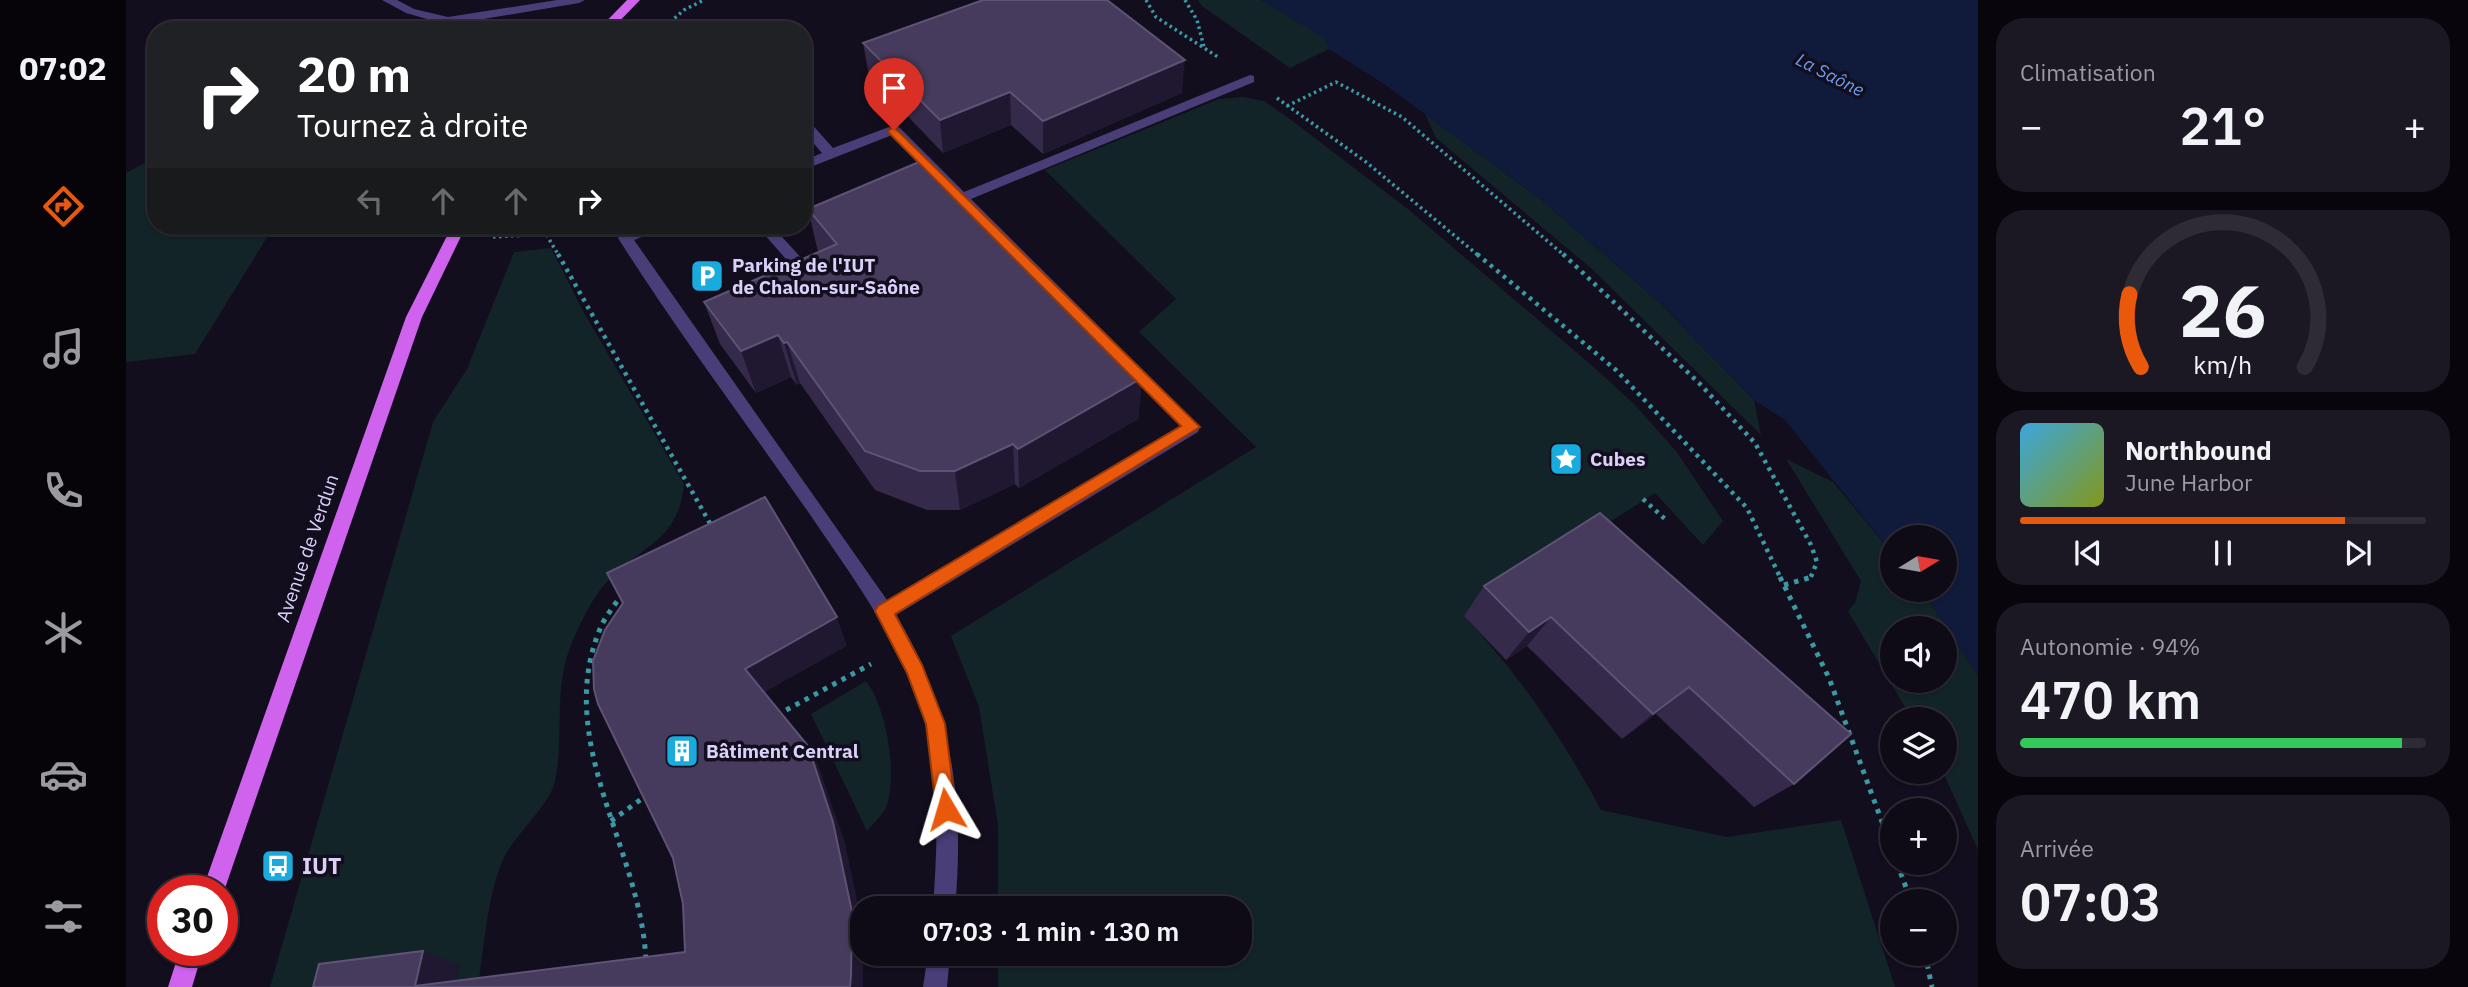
<!DOCTYPE html>
<html lang="fr">
<meta charset="utf-8">
<style>
:root{--surface:#0e0a16;--page:#1c1823;--text:#f1f3f6;--muted:#9b9aa1;--line:#2e2b35;--accent:#ea580c}
body{margin:0;font-family:"IBM Plex Sans",sans-serif;background:var(--page);color:var(--text);height:100vh;display:flex;flex-direction:column;font-size:26px;white-space:nowrap}
*{box-sizing:border-box;margin:0}
p{font-size:23px;color:var(--muted)}
.icon{flex:none;width:38px;height:38px;fill:none;stroke:currentColor;stroke-width:2;stroke-linecap:round;stroke-linejoin:round}
.map{position:relative;flex:1;overflow:hidden}
.drawer{display:flex;flex-direction:column;gap:18px;padding:18px;background:#08060c;width:490px}
.drawer>*{flex:none}
.banner{position:absolute;left:21px;top:21px;width:665px;height:214px;border-radius:28px;box-shadow:0 2px 5px #0004,0 0 0 2px var(--line);background:#202124;color:#fff;overflow:hidden}
.needle{width:46px;rotate:79deg}
.controls{position:absolute;left:1754px;top:525px;display:grid;gap:14px}
.controls a{display:grid;place-items:center;width:77px;height:77px;border-radius:50%;background:var(--surface);box-shadow:0 2px 5px #0004,0 0 0 2px var(--line);font-size:35px}
.speed{position:absolute;left:21px;top:875px;display:flex;gap:14px;font-size:35px;font-weight:700;text-align:center}
.speed>*{display:grid;place-content:center;width:91px;height:91px;border-radius:50%;background:var(--surface);box-shadow:0 2px 5px #0004,0 0 0 2px var(--line);line-height:1}
.speed .limit{border:10px solid #d22;background:#fff;color:#111}
.pin{position:absolute;display:grid;place-items:center;width:60px;height:60px;color:#fff;margin:-72px -30px;border-radius:50% 50% 50% 0;rotate:-45deg;box-shadow:0 0 7px #0007}
.pin .icon{rotate:45deg}
.me{position:absolute;width:77px;margin:-38px;rotate:353deg;stroke-linejoin:round;filter:drop-shadow(0 0 5px #0008)}
.turn{display:flex;align-items:center;gap:24px;height:147px;padding:0 35px;font-size:32px}
.turn .icon{width:91px;height:91px;stroke-width:2.5}
.turn b{display:block;font-size:49px;line-height:60px}
.lanes{display:flex;align-items:center;height:66px;padding:0 35px;background:#0003;justify-content:center;gap:35px;direction:ltr}
.lanes .off{opacity:.35}
.big{font-size:52px;font-weight:600;line-height:1.1}
.drawer .widget{flex:1;display:flex;flex-direction:column;justify-content:center;gap:10px;min-width:0;padding:0 24px;border-radius:28px;background:var(--page)}
.drawer .dial{align-items:center;gap:0}
.dial svg{height:182px;overflow:visible;fill:none;stroke:var(--line);stroke-width:7;stroke-linecap:round;text-anchor:middle}
.dial text{fill:var(--text);stroke:none}
.song{display:flex;align-items:center;gap:21px}
.cover{width:84px;height:84px;border-radius:10px;background:linear-gradient(135deg,hsl(200 70% 55%),hsl(70 70% 35%))}
.played{height:7px;border-radius:4px;background:linear-gradient(90deg,var(--accent) 80%,var(--line) 80%)}
.keys{display:flex;justify-content:space-around;direction:ltr}
.heat{display:flex;justify-content:space-between;align-items:center;font-size:38px;direction:ltr}
.charge{height:10px;border-radius:5px;background:linear-gradient(90deg,#34c759 94%,var(--line) 0)}
.trip{position:absolute;left:724px;top:896px;width:402px;height:70px;border-radius:28px;background:var(--surface);box-shadow:0 2px 5px #0004,0 0 0 2px var(--line);font-weight:600;line-height:70px;text-align:center}
main{display:flex;flex:1;min-height:0}
.tabs{display:flex;flex-direction:column;width:126px;justify-content:space-around;align-items:center;background:#060409;color:var(--muted)}
.tabs .icon{width:49px;height:49px}
.tabs .current{color:var(--accent)}
.tabs b{font-size:32px;color:var(--text)}
.map>svg:first-child{display:block}
</style>
<main>
<nav class="tabs">
<b>07:02</b>
<svg class="icon current" aria-label="directions" viewBox="0 0 24 24"><path d="M12 3l9 9-9 9-9-9zM9 14v-3h6M13 9l2 2-2 2"/></svg>
<svg class="icon" aria-label="music" viewBox="0 0 24 24"><path d="M9 18V5l10-2v13"/><circle cx="6" cy="18" r="3"/><circle cx="16" cy="16" r="3"/></svg>
<svg class="icon" aria-label="phone" viewBox="0 0 24 24"><path d="M5 4h4l2 5-3 2q2 4 5 5l2-3 5 2v4C11 20 4 13 5 4z"/></svg>
<svg class="icon" aria-label="climate" viewBox="0 0 24 24"><path d="M12 3v18M4 7l16 10M4 17L20 7"/></svg>
<svg class="icon" aria-label="car" viewBox="0 0 24 24"><path d="M5 17H2v-5l4-1 3-4h7l3 4 3 1v5h-3M9 17h6M6 11h13"/><circle cx="7" cy="17" r="2"/><circle cx="17" cy="17" r="2"/></svg>
<svg class="icon" aria-label="filters" viewBox="0 0 24 24"><path d="M4 7h16M4 17h16"/><circle cx="9" cy="7" r="2"/><circle cx="15" cy="17" r="2"/></svg>
</nav>
<div class="map">
<svg width="1852" height="987" viewBox="0 0 1852 987">
<rect width="100%" height="100%" fill="#130e1e"/>
<path fill="#122427" fill-rule="evenodd" d="M1072 0H1135L1199 38 1203 49 1164 68 1076 6Z
M1117 97 1138 101 1164 119 1283 210 1471 370 1508 404 1550 451 1597 521 1577 545 1529 493 1338 616C1393 674 1437 739 1475 810L1601 837 1715 820 1769 987H872V954H1115V908H872V825L853 707 825 636 1130 447 1013 332 1050 299 919 170 1093 99Z
M1299 114 1413 198 1533 302 1628 400 1635 435 1466 269 1310 138Z
M30 157V226H148L69 354 0 362V173Z
M425 248 458 313 558 484C553 542 514 545 479 584 466 598 455 622 447 640 426 688 439 733 429 781 425 802 393 832 381 852 362 885 358 948 352 987H329L333 966 233 987H144L307 422 341 369 388 252Z
M1660 459 1707 482 1766 553V590H1796L1852 676V850L1817 772 1818 719H1786L1722 611 1729 603 1735 581ZM1766 628H1818V681H1766Z
M740 681C761 708 771 772 761 805 758 814 747 824 741 831L685 714Z"/>
<path fill="#101a3b" d="M1135 0H1852V676L1796 590H1818V537H1766V553L1659 420 1628 400 1533 302 1413 198 1258 84 1203 49 1198 38Z"/>
<g fill="none" stroke-linecap="round" stroke-linejoin="round">
<path stroke="#3a9aa4" stroke-width="3.5" stroke-dasharray="2.5 3.5" stroke-linecap="butt" d="M1020 0 1030 17 1092 57
M1059 0 1071 20 1078 47
M535 30 558 10 578 0
M1151 98 1240 162 1353 256
M1161 106 1210 82 1276 117 1439 256
M367 237 420 234 433 256"/>
<path stroke="#3a9aa4" stroke-width="4.5" stroke-dasharray="3.5 5" stroke-linecap="butt" d="M432 254 586 527
M1351 254 1490 370 1621 508 1655 579
M1437 254 1573 383 1629 443 1685 545 1691 562 1684 579
M1517 499 1539 519"/>
<path stroke="#3a9aa4" stroke-width="5" stroke-dasharray="4.5 6" stroke-linecap="butt" d="M1654 577 1703 678 1766 849
M1658 585 1686 577
M497 593C489 605 479 616 474 629 427 742 516 850 520 962
M651 715 745 664
M485 821 521 795
M1771 863 1785 901
M1799 954 1806 987"/>
<path fill="#493e78" fill-rule="evenodd" d="M256 0H271L288 9 322 17 431 0H459L453 3 322 25 280 13Z
M1124 75 1128 76V82L845 199 1074 427 1072 432 770 615C826 708 839 801 829 908H807C811 848 815 783 799 724 779 647 729 581 685 516 621 424 552 333 492 238L494 235 518 226H538L536 229 508 240 761 600 1054 426 766 135 677 170V161L696 153 677 131V119L682 120 707 148 763 127H773L838 192Z
M631 226H646L690 274V282H680Z
M802 954H824L821 987H797Z"/>
<path fill="#cf63ee" fill-rule="evenodd" d="M501 0H514L485 30H472Z
M326 226H340L296 317 98 891 96 896V891H76L280 317Z
M54 950H77L66 987H42Z"/>
</g>
<path fill="#352a49" d="M737 43 1056 93 917 154 885 125 817 153 743 76Z
M682 209 1016 378 1012 419 893 488 889 484 834 510H801L749 490 674 383 671 385 665 377 630 393 594 344 578 302 692 252Z
M1474 513 1668 784 1628 807 1530 714 1496 739 1401 646 1380 660 1338 616 1358 586Z"/>
<path fill="#201730" d="M1059 60 1056 93 917 154V121Z
M884 92 885 125 817 153 814 120Z
M652 335 665 377 630 393 615 351Z
M661 342 674 383 671 385 658 343Z
M1016 378 1012 419 893 488 892 449Z
M887 444 889 484 834 510 829 471Z
M711 617 721 646 634 695 619 669Z
M1425 617 1401 646 1380 660 1403 632Z
M1563 687 1530 714 1496 739 1527 714Z
M682 746 694 770 719 843 737 928V987H724Z
M297 951 333 965 329 987 289 986Z"/>
<path fill="#463b5c" stroke="#5e5375" stroke-width="2" d="M857 0H981L1059 60 917 121 884 92 814 120 737 43Z
M793 162 1016 378 892 449 887 444 829 471H794L739 451 661 342 658 343 652 335 615 351 578 302 711 244 682 209Z
M639 497 711 617 619 669 682 746 707 822 726 912 725 976 724 987H187L193 964 297 951 289 986 559 952 557 904 547 858 472 704 468 689 467 661 479 630 497 603 481 573Z
M1474 513 1725 734 1668 784 1563 687 1527 714 1425 617 1403 632 1358 586Z"/>
<path fill="#ea580c" stroke="#983908" stroke-width="2" d="M768 127 1074 427 769 614 796 665 819 724 830 809 827 816 820 819 813 816 810 809 800 724 781 673 749 611 752 606 1055 426 763 133 762 130Z"/>
<defs>
<symbol id="parking-square" viewBox="-11 -11 22 22"><rect x="-9" y="-9" width="18" height="18" rx="4" fill="#19abdd" stroke="#130e1e"/><path d="M-3.5-5.5H1a3.5 3.5 0 0 1 0 7H-1V5.5H-3.5ZM-1-3.4V-.6H.8a1.4 1.4 0 0 0 0-2.8Z" fill="#fff"/></symbol>
<symbol id="sight-square" viewBox="-11 -11 22 22"><rect x="-9" y="-9" width="18" height="18" rx="4" fill="#19abdd" stroke="#130e1e"/><path d="M0-6L1.8-2.2L6-1.7L2.9 1.2L3.7 5.4L0 3.3L-3.7 5.4L-2.9 1.2L-6-1.7L-1.8-2.2Z" fill="#fff"/></symbol>
<symbol id="building-square" viewBox="-11 -11 22 22"><rect x="-9" y="-9" width="18" height="18" rx="4" fill="#19abdd" stroke="#130e1e"/><path d="M-4-6H4V6H1V3H-1V6H-4ZM-2.5-4.3h1.7v1.8h-1.7ZM.8-4.3h1.7v1.8H.8ZM-2.5-1h1.7V.8h-1.7ZM.8-1h1.7V.8H.8Z" fill="#fff"/></symbol>
<symbol id="bus-square" viewBox="-11 -11 22 22"><rect x="-9" y="-9" width="18" height="18" rx="4" fill="#19abdd" stroke="#130e1e"/><path d="M-5-6H5V4H4V6H2V4H-2V6H-4V4H-5ZM-3.5-4V0h7V-4ZM-3.5 1.2v1.5H-2V1.2ZM2 1.2v1.5H3.5V1.2Z" fill="#fff"/></symbol>
</defs>
<g fill-rule="evenodd">
<use href="#parking-square" x="562" y="257" width="38" height="38"/>
<use href="#sight-square" x="1421" y="440" width="38" height="38"/>
<use href="#building-square" x="537" y="732" width="38" height="38"/>
<use href="#bus-square" x="133" y="847" width="38" height="38"/>
</g>
<g text-anchor="middle" stroke-width="7" stroke-linejoin="round" paint-order="stroke">
<g font-size="18" font-style="italic" fill="#6a9dee" stroke="#130e1e">
<text transform="translate(1704 75) rotate(27)" y="6">La Saône</text>
</g>
<g font-size="19" font-weight="bold" fill="#dbd0fa" stroke="#130e1e" text-anchor="start">
<text x="606" y="272">Parking de l'IUT<tspan x="606" dy="22">de Chalon-sur-Saône</tspan></text>
<text x="1464" y="466">Cubes</text>
<text x="580" y="758">Bâtiment Central</text>
</g>
<g font-size="19" fill="#dbd0fa" stroke="#130e1e">
<text transform="translate(181 548) rotate(-71)" y="7">Avenue de Verdun</text>
</g>
<g font-size="23" font-weight="bold" fill="#dbd0fa" stroke="#130e1e" text-anchor="start">
<text x="176" y="874">IUT</text>
</g>
</g>
</svg>
<div class="controls">
<a><svg class="needle" viewBox="-14 -14 28 28"><path d="M0-13l5 13h-10z" fill="#e53935"/><path d="M0 13l5-13h-10z" fill="#9b9aa1"/></svg></a>
<a><svg class="icon" aria-label="sound" viewBox="0 0 24 24"><path d="M4 9h4l5-4v14l-5-4H4zM17 9q2 3 0 6"/></svg></a>
<a><svg class="icon" aria-label="layers" viewBox="0 0 24 24"><path d="M12 4l9 5-9 5-9-5zM3 14l9 5 9-5"/></svg></a>
<a>+</a>
<a>−</a>
</div>
<div class="speed"><div class="limit">30</div></div>
<div class="pin" style="left:768px;top:130px;background:#d93025"><svg class="icon" aria-label="arrive" viewBox="0 0 24 24"><path d="M6 21V4h12l-3 4 3 4H6"/></svg></div>
<svg class="me" style="left:820px;top:809px" viewBox="-20 -20 40 40"><path d="M0-17L14 15 0 8-14 15z" fill="#ea580c" stroke="#fff" stroke-width="4"/></svg>
<div class="trip">07:03 · 1 min · 130 m</div>
<div class="banner">
<div class="turn"><svg class="icon" aria-label="right" viewBox="0 0 24 24"><path d="M7 20v-9h11M14 6l5 5-5 5"/></svg><div><b>20 m</b>Tournez à droite</div></div>
<div class="lanes"><svg class="icon off" aria-label="left" viewBox="0 0 24 24"><path d="M17 20v-9H6M10 6l-5 5 5 5"/></svg><svg class="icon off" aria-label="ahead" viewBox="0 0 24 24"><path d="M12 20V5M6 11l6-6 6 6"/></svg><svg class="icon off" aria-label="ahead" viewBox="0 0 24 24"><path d="M12 20V5M6 11l6-6 6 6"/></svg><svg class="icon" aria-label="right" viewBox="0 0 24 24"><path d="M7 20v-9h11M14 6l5 5-5 5"/></svg></div>
</div>
</div>
<section class="drawer">
<div class="widget"><p>Climatisation</p>
<div class="heat"><a>−</a><b class="big">21°</b><a>+</a></div>
</div>
<div class="widget dial"><svg viewBox="0 0 100 80">
<path d="M14 69A42 42 0 1 1 86 69"/>
<path d="M14 69A42 42 0 0 1 9 37" stroke="#ea580c"/>
<text x="50" y="56" font-size="32" font-weight="700">26</text>
<text x="50" y="72" font-size="11">km/h</text>
</svg></div>
<div class="widget">
<div class="song"><i class="cover"></i><div><b>Northbound</b><p>June Harbor</p></div></div>
<div class="played"></div>
<div class="keys"><svg class="icon" aria-label="previous" viewBox="0 0 24 24"><path d="M18 5L8 12l10 7zM5 5v14"/></svg><svg class="icon" aria-label="pause" viewBox="0 0 24 24"><path d="M8 5v14M16 5v14"/></svg><svg class="icon" aria-label="next" viewBox="0 0 24 24"><path d="M6 5l10 7-10 7zM19 5v14"/></svg></div>
</div>
<div class="widget"><p>Autonomie · 94%</p><b class="big">470 km</b><div class="charge"></div></div>
<div class="widget"><p>Arrivée</p><b class="big">07:03</b></div>
</section>
</main>
